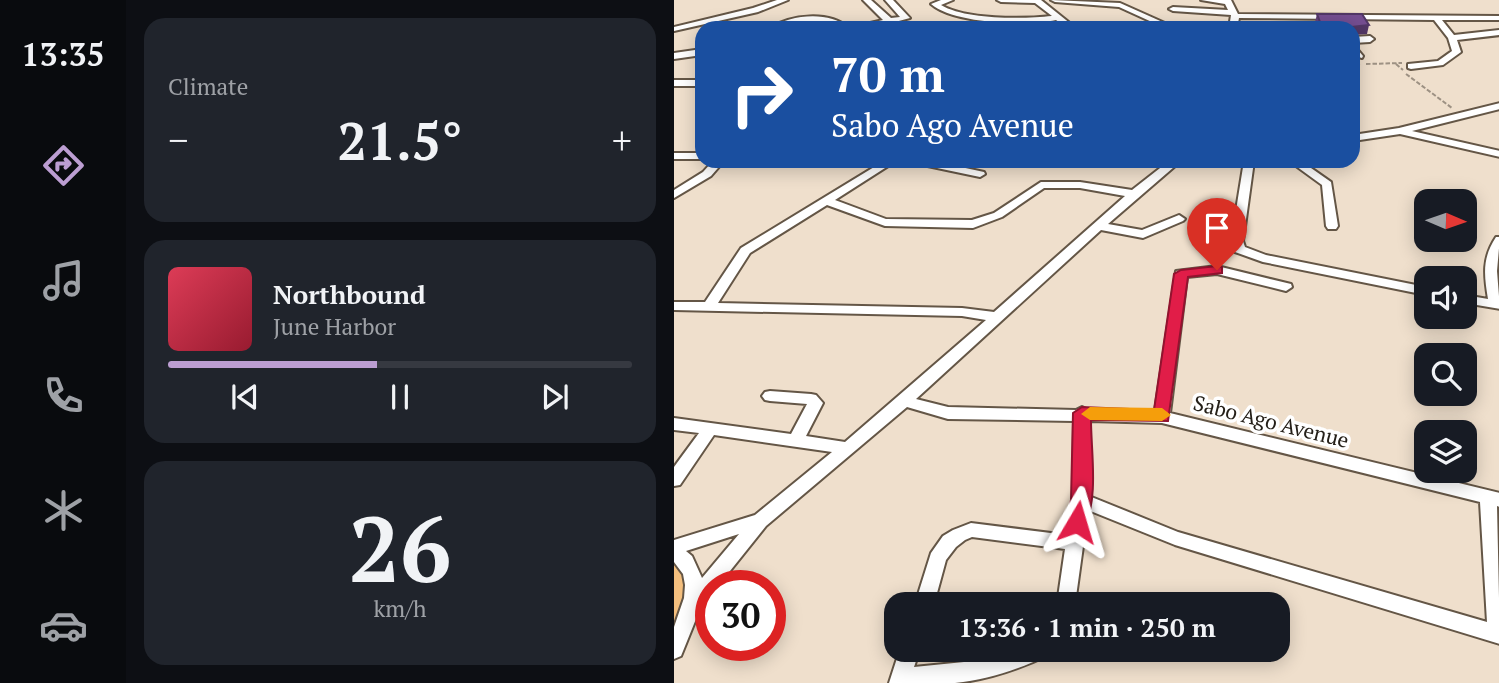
<!DOCTYPE html>
<meta charset="utf-8">
<style>
:root{--surface:#171b24;--page:#20242c;--text:#f1f3f6;--muted:#9ea1a6;--line:#363941;--accent:#bc9ed2}
body{margin:0;font-family:"PT Serif",serif;background:var(--page);color:var(--text);height:100vh;display:flex;flex-direction:column;font-size:26px;white-space:nowrap}
*{box-sizing:border-box;margin:0}
p{font-size:23px;color:var(--muted)}
.icon{flex:none;width:38px;height:38px;fill:none;stroke:currentColor;stroke-width:2;stroke-linecap:round;stroke-linejoin:round}
.map{position:relative;flex:1;overflow:hidden}
.drawer{display:flex;flex-direction:column;gap:18px;padding:18px;background:#0d0f14;width:548px}
.drawer>*{flex:none}
.hud{position:absolute;left:21px;top:21px;width:665px;height:147px;border-radius:21px;box-shadow:0 4px 18px #0003;background:#1a4fa0;color:#fff;overflow:hidden}
.needle{width:46px;rotate:92deg}
.tools{position:absolute;left:740px;top:189px;display:grid;gap:14px}
.tools a{display:grid;place-items:center;width:63px;height:63px;border-radius:14px;background:var(--surface);box-shadow:0 4px 18px #0003;font-size:35px}
.speed{position:absolute;left:21px;top:570px;display:flex;gap:14px;font-size:35px;font-weight:700;text-align:center}
.speed>*{display:grid;place-content:center;width:91px;height:91px;border-radius:50%;background:var(--surface);box-shadow:0 4px 18px #0003;line-height:1}
.speed .limit{border:10px solid #d22;background:#fff;color:#111}
.pin{position:absolute;display:grid;place-items:center;width:60px;height:60px;color:#fff;margin:-72px -30px;border-radius:50% 50% 50% 0;rotate:-45deg;box-shadow:0 0 7px #0007}
.pin .icon{rotate:45deg}
.me{position:absolute;width:77px;margin:-38px;rotate:7deg;stroke-linejoin:round;filter:drop-shadow(0 0 5px #0008)}
.turn{display:flex;align-items:center;gap:24px;height:147px;padding:0 21px;font-size:32px}
.turn .icon{width:91px;height:91px;stroke-width:2.5}
.turn b{display:block;font-size:49px;line-height:60px}
.big{font-size:52px;font-weight:600;line-height:1.1}
.drawer .tile{flex:1;display:flex;flex-direction:column;justify-content:center;gap:10px;min-width:0;padding:0 24px;border-radius:21px;background:var(--page)}
.drawer .dial{align-items:center;gap:0}
.dial b{font-size:91px;line-height:1}
.song{display:flex;align-items:center;gap:21px}
.cover{width:84px;height:84px;border-radius:10px;background:linear-gradient(135deg,hsl(350 70% 55%),hsl(350 70% 35%))}
.played{height:7px;border-radius:4px;background:linear-gradient(90deg,var(--accent) 45%,var(--line) 45%)}
.keys{display:flex;justify-content:space-around;direction:ltr}
.heat{display:flex;justify-content:space-between;align-items:center;font-size:38px;direction:ltr}
.trip{position:absolute;left:210px;top:592px;width:406px;height:70px;border-radius:21px;background:var(--surface);box-shadow:0 4px 18px #0003;font-weight:600;line-height:70px;text-align:center}
main{display:flex;flex:1;min-height:0}
.tab-bar{display:flex;flex-direction:column;width:126px;justify-content:space-around;align-items:center;background:#090b0e;color:var(--muted)}
.tab-bar .icon{width:49px;height:49px}
.tab-bar .selected{color:var(--accent)}
.tab-bar b{font-size:32px;color:var(--text)}
.map>svg:first-child{display:block}
</style>
<main>
<nav class="tab-bar">
<b>13:35</b>
<svg class="icon selected" aria-label="directions" viewBox="0 0 24 24"><path d="M12 3l9 9-9 9-9-9zM9 14v-3h6M13 9l2 2-2 2"/></svg>
<svg class="icon" aria-label="music" viewBox="0 0 24 24"><path d="M9 18V5l10-2v13"/><circle cx="6" cy="18" r="3"/><circle cx="16" cy="16" r="3"/></svg>
<svg class="icon" aria-label="phone" viewBox="0 0 24 24"><path d="M5 4h4l2 5-3 2q2 4 5 5l2-3 5 2v4C11 20 4 13 5 4z"/></svg>
<svg class="icon" aria-label="climate" viewBox="0 0 24 24"><path d="M12 3v18M4 7l16 10M4 17L20 7"/></svg>
<svg class="icon" aria-label="car" viewBox="0 0 24 24"><path d="M5 17H2v-5l4-1 3-4h7l3 4 3 1v5h-3M9 17h6M6 11h13"/><circle cx="7" cy="17" r="2"/><circle cx="17" cy="17" r="2"/></svg>
</nav>
<section class="drawer">
<div class="tile"><p>Climate</p>
<div class="heat"><a>−</a><b class="big">21.5°</b><a>+</a></div>
</div>
<div class="tile">
<div class="song"><i class="cover"></i><div><b>Northbound</b><p>June Harbor</p></div></div>
<div class="played"></div>
<div class="keys"><svg class="icon" aria-label="previous" viewBox="0 0 24 24"><path d="M18 5L8 12l10 7zM5 5v14"/></svg><svg class="icon" aria-label="pause" viewBox="0 0 24 24"><path d="M8 5v14M16 5v14"/></svg><svg class="icon" aria-label="next" viewBox="0 0 24 24"><path d="M6 5l10 7-10 7zM19 5v14"/></svg></div>
</div>
<div class="tile dial"><b>26</b><p>km/h</p></div>
</section>
<div class="map">
<svg width="826" height="683" viewBox="0 0 826 683">
<rect width="100%" height="100%" fill="#efdfcc"/>
<path fill="#f4bf7e" d="M0 560 13 570 14 603 0 639Z"/>
<g fill="none" stroke-linecap="round" stroke-linejoin="round">
<defs>
<path id="minor" d="M103 0H114L84 12 0 31V27L79 8Z
M189 0H197L217 18 226 17 211 0H219L236 18 221 22V26H218L213 24 192 28H166L145 21 108 28H95C117 15 154 10 175 28L209 20Z
M267 0H279L267 5C292 20 349 19 378 16L361 3 327 2 323 0H367L402 28H393L382 20C353 26 280 24 257 4Z
M377 0 446 3 502 28H491L445 7 381 2Z
M527 0H557L564 14 826 16V20H768L780 35 826 30V35L783 40 787 52 769 65 737 69 734 68V64L764 61 778 51 774 38 760 20 565 18 563 28H555L557 15 499 11 495 9 499 7 554 10 551 4Z
M679 37 696 36 700 39 696 42 679 43Z
M679 44 689 56 688 58 681 56Z
M28 49V55L0 59V53Z
M0 80H28V86H0Z
M826 103V109L738 131 826 151V157L726 134 679 141V135L725 128Z
M0 153H28V159H0Z
M39 161H50L37 176 0 198V190L29 172Z
M210 161H222L161 200 212 219 298 220 320 213 367 182H406L458 190 495 161H507L434 224 468 230 505 215 511 219 509 221 469 238 427 230 242 399 274 407 402 410 408 407 414 410 481 411 502 271 543 266 617 284 618 287 612 291 543 274 513 277 496 413 826 493V507L823 506 826 644 501 545 414 510 401 604H383L391 549 298 537 291 540 282 547 272 560 260 604H241L257 553 269 536 279 530 297 523 393 535 399 500 400 421 274 419 233 407 92 526 44 586H37V595L26 609 7 656 0 659V627L10 598 11 585 9 574 0 562V540L81 515 158 452 40 435 6 485 0 486V467L25 433 0 430V418L117 434 133 404 96 401 91 400 88 396 91 392 96 391 137 394 142 395 149 403 132 436 171 442 312 320 288 316 0 310V302H31L67 248ZM370 188H406L451 196 320 312 288 308 44 303 76 253 153 205 211 226 299 228 328 217ZM416 421 488 423 806 502 813 622 504 532 415 496ZM65 534 28 578 18 556 12 551Z
M239 161H259L310 172 311 174 306 177 244 164Z
M570 161H580L569 241 571 247 592 255 752 287V295L589 262 561 252 557 241Z
M615 161H627L657 182 664 226 662 229H654L652 226 648 185Z
M822 237H826L823 271 826 309 791 303V295L814 299C810 275 808 258 822 237Z
M226 649H246L240 667 300 661 345 649H378L375 655C345 669 314 680 281 683 259 683 237 683 215 683Z"/>
</defs>
<use href="#minor" stroke="#645646" stroke-width="4"/>
<path stroke="#9d9183" stroke-width="2" stroke-dasharray="4.5 2" stroke-linecap="butt" d="M692 64 728 63
M722 64 729 70
M679 65 686 64
M732 74 778 108"/>
<use href="#minor" fill="#fff" fill-rule="evenodd"/>
</g>
<path fill="#65437d" d="M643 14 693 34 679 28H643L641 22Z
M679 45 682 49 680 58 679 59Z"/>
<path fill="#523766" d="M695 25 693 34 679 35V28H667Z"/>
<path fill="#754e91" stroke="#523766" stroke-width="2" d="M643 14H688L695 25 668 28 648 27Z"/>
<path fill="#e11d48" stroke="#92132f" stroke-width="2" d="M543 266 548 267V273L514 277 494 421 417 420C417 452 425 498 410 528H396L393 522 397 500 399 413 408 407 480 410 500 274 507 270Z"/>
<path fill="#f59e0b" d="M416 407 488 408 497 415 488 421 416 420 407 414Z"/>
<g text-anchor="middle" stroke-width="7" stroke-linejoin="round" paint-order="stroke">
<g font-size="21" fill="#252019" stroke="#fff">
<text transform="translate(597 422) rotate(14)" y="7">Sabo Ago Avenue</text>
</g>
</g>
</svg>
<div class="tools">
<a><svg class="needle" viewBox="-14 -14 28 28"><path d="M0-13l5 13h-10z" fill="#e53935"/><path d="M0 13l5-13h-10z" fill="#9ea1a6"/></svg></a>
<a><svg class="icon" aria-label="sound" viewBox="0 0 24 24"><path d="M4 9h4l5-4v14l-5-4H4zM17 9q2 3 0 6"/></svg></a>
<a><svg class="icon" aria-label="search" viewBox="0 0 24 24"><circle cx="10" cy="10" r="6"/><path d="M15 15l6 6"/></svg></a>
<a><svg class="icon" aria-label="layers" viewBox="0 0 24 24"><path d="M12 4l9 5-9 5-9-5zM3 14l9 5 9-5"/></svg></a>
</div>
<div class="speed"><div class="limit">30</div></div>
<div class="pin" style="left:543px;top:270px;background:#d93025"><svg class="icon" aria-label="arrive" viewBox="0 0 24 24"><path d="M6 21V4h12l-3 4 3 4H6"/></svg></div>
<svg class="me" style="left:403px;top:522px" viewBox="-20 -20 40 40"><path d="M0-17L14 15 0 8-14 15z" fill="#e11d48" stroke="#fff" stroke-width="4"/></svg>
<div class="trip">13:36 · 1 min · 250 m</div>
<div class="hud">
<div class="turn"><svg class="icon" aria-label="right" viewBox="0 0 24 24"><path d="M7 20v-9h11M14 6l5 5-5 5"/></svg><div><b>70 m</b>Sabo Ago Avenue</div></div>
</div>
</div>
</main>
